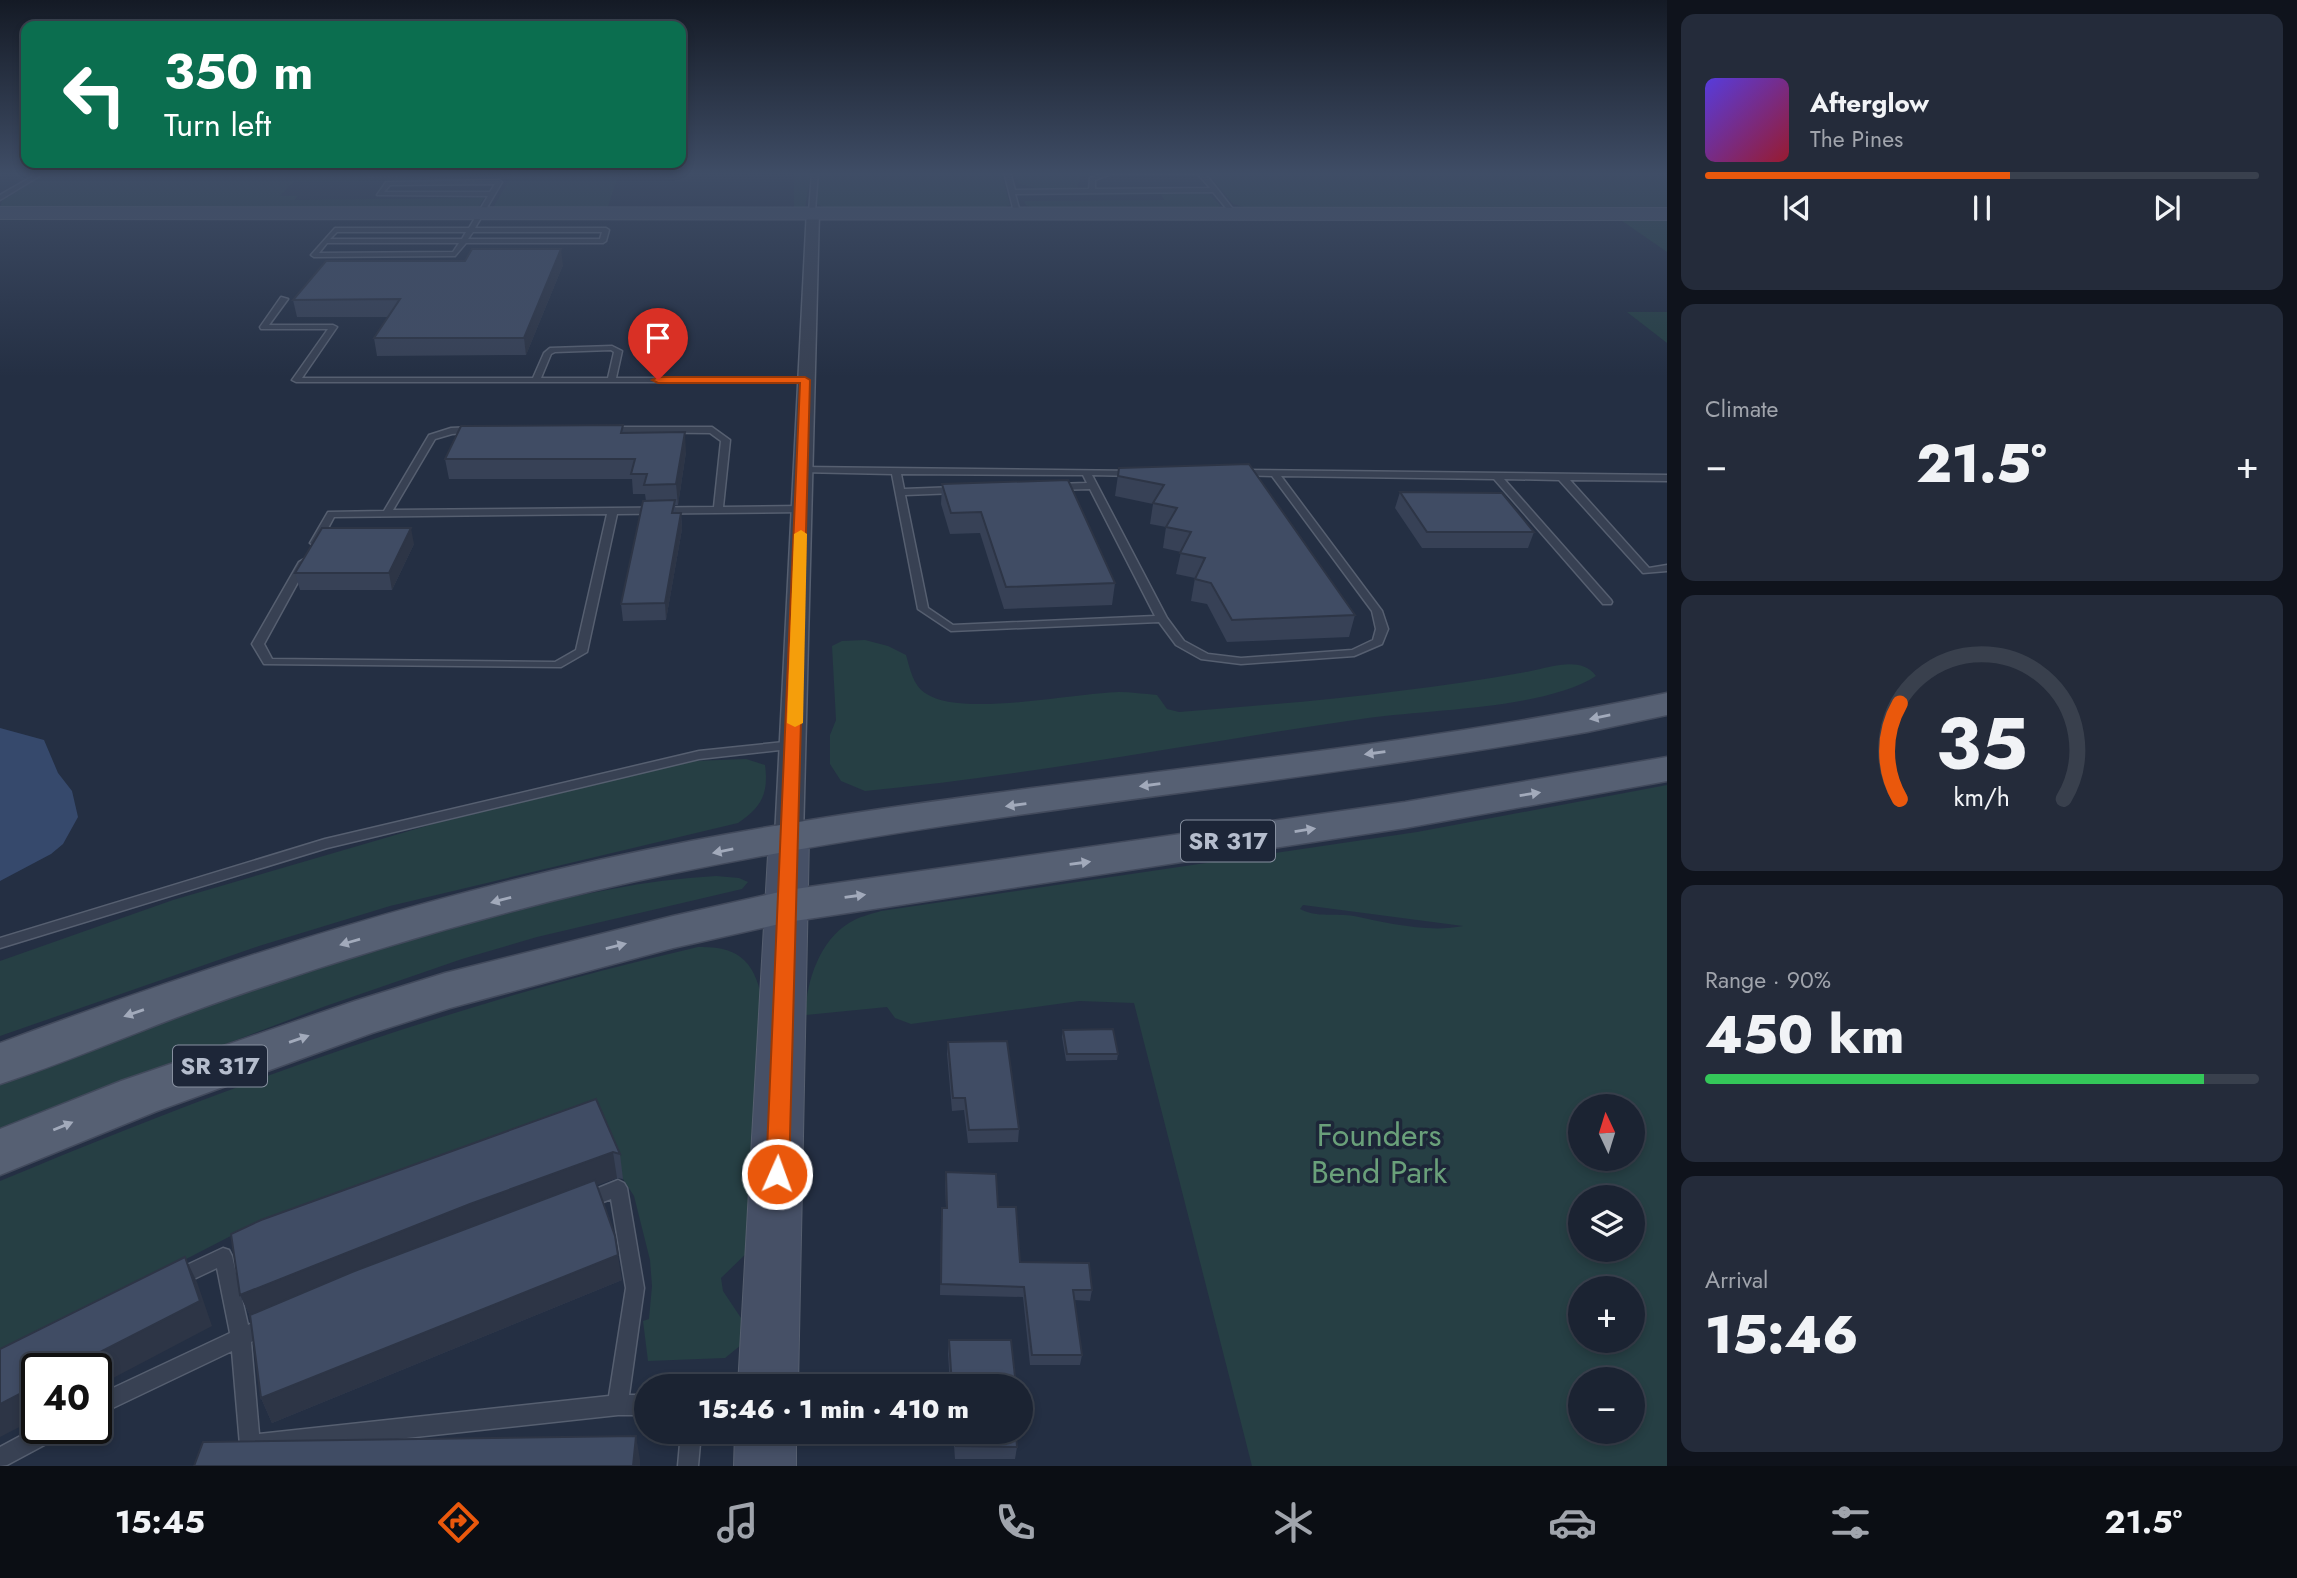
<!DOCTYPE html>
<meta charset="utf-8">
<style>
:root{--surface:#1b2332;--page:#242b3a;--text:#f1f3f6;--muted:#a0a4ac;--line:#39404d;--accent:#ea580c}
body{margin:0;font-family:Jost,sans-serif;background:var(--page);color:var(--text);height:100vh;display:flex;flex-direction:column;font-size:26px;white-space:nowrap}
*{box-sizing:border-box;margin:0}
p{font-size:23px;color:var(--muted)}
.icon{flex:none;width:38px;height:38px;fill:none;stroke:currentColor;stroke-width:2;stroke-linecap:round;stroke-linejoin:round}
.map{position:relative;flex:1;overflow:hidden}
.side{display:flex;flex-direction:column;gap:14px;padding:14px;background:#0f131c;width:630px}
.side>*{flex:none}
.guide{position:absolute;left:21px;top:21px;width:665px;height:147px;border-radius:14px;box-shadow:0 4px 10px #0003,0 0 0 2px var(--line);background:#0b6e4f;color:#fff;overflow:hidden}
.needle{width:46px;rotate:356deg}
.controls{position:absolute;left:1568px;top:1094px;display:grid;gap:14px}
.controls a{display:grid;place-items:center;width:77px;height:77px;border-radius:50%;background:var(--surface);box-shadow:0 4px 10px #0003,0 0 0 2px var(--line);font-size:35px}
.speed{position:absolute;left:21px;top:1353px;display:flex;gap:14px;font-size:35px;font-weight:700;text-align:center}
.speed>*{display:grid;place-content:center;width:91px;height:91px;border-radius:50%;background:var(--surface);box-shadow:0 4px 10px #0003,0 0 0 2px var(--line);line-height:1}
.speed .limit{border:4px solid #111;border-radius:10px;background:#fff;color:#111}
.pin{position:absolute;display:grid;place-items:center;width:60px;height:60px;color:#fff;margin:-72px -30px;border-radius:50% 50% 50% 0;rotate:-45deg;box-shadow:0 0 7px #0007}
.pin .icon{rotate:45deg}
.me{position:absolute;width:77px;margin:-38px;rotate:2deg;stroke-linejoin:round;filter:drop-shadow(0 0 5px #0008)}
.turn{display:flex;align-items:center;gap:24px;height:147px;padding:0 28px;font-size:32px}
.turn .icon{width:91px;height:91px;stroke-width:2.5}
.turn b{display:block;font-size:49px;line-height:60px}
.big{font-size:52px;font-weight:800;line-height:1.1}
.side .widget{flex:1;display:flex;flex-direction:column;justify-content:center;gap:10px;min-width:0;padding:0 24px;border-radius:14px;background:var(--page)}
.side .dial{align-items:center;gap:0}
.dial svg{height:182px;overflow:visible;fill:none;stroke:var(--line);stroke-width:7;stroke-linecap:round;text-anchor:middle}
.dial text{fill:var(--text);stroke:none}
.song{display:flex;align-items:center;gap:21px}
.cover{width:84px;height:84px;border-radius:10px;background:linear-gradient(135deg,hsl(250 70% 55%),hsl(350 70% 35%))}
.played{height:7px;border-radius:4px;background:linear-gradient(90deg,var(--accent) 55%,var(--line) 55%)}
.keys{display:flex;justify-content:space-around;direction:ltr}
.heat{display:flex;justify-content:space-between;align-items:center;font-size:38px;direction:ltr}
.charge{height:10px;border-radius:5px;background:linear-gradient(90deg,#34c759 90%,var(--line) 0)}
.trip{position:absolute;left:634px;top:1374px;width:399px;height:70px;border-radius:35px;background:var(--surface);box-shadow:0 4px 10px #0003,0 0 0 2px var(--line);font-weight:800;line-height:70px;text-align:center}
.menu{display:flex;height:112px;justify-content:space-around;align-items:center;background:#0b0e14;color:var(--muted)}
.menu .icon{width:49px;height:49px}
.menu .current{color:var(--accent)}
.menu b{font-size:32px;color:var(--text)}
main{display:flex;flex:1;min-height:0}
.map>svg:first-child{display:block}
</style>
<main>
<div class="map">
<svg width="1667" height="1466" viewBox="0 0 1667 1466">
<rect width="100%" height="100%" fill="#242f43"/>
<path fill="#263f44" fill-rule="evenodd" d="M48 172H363L371 173 368 178 429 177 419 180 294 181 280 196H297L295 200 484 198 479 206 472 208H0L2 201Z
M514 172H619L607 210 499 209 494 206Z
M794 172H811L805 208 794 209Z
M818 172H1001L1010 205 1002 208H825L817 204Z
M1014 172H1090L1091 173 1080 178 1077 188H1036L1019 184Z
M1207 172H1645L1667 176V212L1252 209 1233 204Z
M1160 192 1209 194 1220 205 1218 208 1037 209 1026 205 1024 201 1164 200Z
M1615 216H1667V252Z
M1627 312H1667V343Z
M865 640 888 646 906 655C910 669 913 685 925 693 960 718 1073 693 1119 692 1131 692 1144 694 1157 695L1167 709 1179 712C1297 703 1415 692 1531 671 1552 667 1581 656 1596 676 1544 709 1432 709 1368 718 1200 742 1034 775 865 791L841 781 830 764V735L836 720 832 646 842 641Z
M746 759 765 765C769 794 761 808 738 823L390 906 259 946 0 1036V961L173 900 433 824 692 761Z
M1667 785V1466H1252L1134 1003 1079 1001 911 1024 895 1018 887 1007 806 1015C805 984 820 940 849 923 858 917 871 914 881 911L1417 832ZM1303 905 1463 926C1429 933 1387 923 1354 916 1336 913 1317 918 1300 909ZM1580 1106H1633V1158H1580ZM1580 1197H1633V1250H1580ZM1580 1288H1633V1340H1580ZM1580 1379H1633V1432H1580Z
M716 876 739 878 748 882 742 889 537 937 462 959 323 1007 0 1130V1080C147 1024 295 972 446 930 535 905 623 881 716 876Z
M698 947C741 946 756 963 763 1005L754 1246 721 1278 723 1291 743 1321 746 1341 725 1358 648 1361 643 1321 649 1319 652 1286 650 1260 634 1196 623 1179 592 1100 254 1224 0 1355V1181C226 1086 459 1002 698 947Z"/>
<path fill="#36496c" d="M0 728 44 740 58 773 72 791 78 817 63 844 51 854 0 881Z"/>
<g fill="none" stroke-linecap="round" stroke-linejoin="round">
<defs>
<path id="lane" d="M40 172H46L0 200V195Z
M812 172H818L815 212 812 214 809 212Z
M1004 172H1010L1015 190 1089 189 1090 178 1106 172H1204L1236 213 1231 214 1213 192 1015 194 1020 212 1017 214 1014 212ZM1111 174H1198L1210 188 1095 189V180Z
M499 180 502 182 475 228H606L609 230 606 241 603 243H466L455 256 314 257 311 255 335 228H469L488 196 377 195 386 182ZM495 184 490 192H384L390 185ZM337 232H466L462 239H330ZM473 232H602L600 239H468ZM327 243H459L453 252 319 253Z
M281 297 288 299 269 325H333L337 327 302 378H533L544 353 550 348 612 346 622 351 616 378H805L809 380 805 382H296L292 380 328 329H261L260 327ZM611 350 614 352 608 378H541L551 354 555 352Z
M475 427 478 428V432L452 434 435 439 393 510 714 507 721 441 710 433 606 432V428L609 427H712L730 440 723 507 802 506 807 509 802 512 617 514 587 652 561 667 264 664 252 644 299 562 304 559 309 562 264 644 272 659 555 662 576 650 607 514 334 517 319 545 315 546 310 543 328 512 384 511 429 435 451 428Z
M803 467 1138 471 1140 473 1135 476 1092 475 1167 618 1184 641 1208 654 1241 658 1352 650 1373 640 1376 629 1372 611 1272 476 1237 475 1235 473 1240 470 1667 475V481L1570 480 1649 568 1667 565V571L1643 573 1559 480 1504 479 1611 600 1612 602 1611 604H1603L1494 479 1281 476 1382 611 1388 629 1382 644 1354 656 1241 664 1201 659 1176 645 1159 622 951 631 918 609 892 474 800 472 798 470ZM901 474 1083 475 1087 483 1055 484 1050 487 1055 490 1090 489 1155 616 953 625 928 608 905 495 956 493 961 490 956 487 904 489Z
M794 741 798 742 800 745 798 748 699 759 327 848 0 948V938L325 839 699 751Z
M618 1180 624 1183 627 1188 644 1288 629 1395H646V1415H618L250 1455 243 1452 240 1445 232 1351 96 1416V1396L230 1333 217 1268 179 1286 172 1284 170 1278 172 1272 223 1248 229 1250 232 1256 248 1325 267 1316 274 1319 277 1325 274 1331 251 1342 259 1434 609 1396 626 1288 611 1199 587 1208 581 1205 578 1200 581 1195Z
M37 1427 66 1428 63 1435 7 1465 0 1466V1447Z
M681 1432H701L698 1466H678Z"/>
<path id="street" d="M807 209 819 212 803 837 799 844 789 847 779 844 775 837Z"/>
<path id="secondary" d="M0 207 1667 208V220L0 219Z
M789 824 803 828 809 837 798 1386H738L769 837 775 828Z
M735 1432H796V1466H734Z"/>
<path id="primary" d="M1667 693V715L1587 732C1257 791 919 815 592 891 462 922 333 961 207 1006 138 1031 70 1061 0 1084V1043C225 959 455 886 691 841 1014 779 1345 761 1667 693Z
M1667 757V781L1405 828 788 922 673 948 450 1008 372 1033 157 1111 0 1175V1129L121 1081 355 1001 445 973 673 916 788 890 1405 802Z"/>
</defs>
<use href="#lane" stroke="#565f70" stroke-width="3"/>
<use href="#street" stroke="#565f70" stroke-width="3"/>
<use href="#secondary" stroke="#565f70" stroke-width="2"/>
<use href="#primary" stroke="#424a5c" stroke-width="3"/>
<path stroke="#445c61" stroke-width="2.5" stroke-dasharray="2.5 2.5" stroke-linecap="butt" d="M1654 172 1667 174"/>
<use href="#lane" fill="#384153" fill-rule="evenodd"/>
<use href="#street" fill="#384153" fill-rule="evenodd"/>
<use href="#secondary" fill="#465066" fill-rule="evenodd"/>
<use href="#primary" fill="#566073" fill-rule="evenodd"/>
</g>
<path fill="#374156" d="M366 172H490L488 174 367 178Z
M563 265 526 355 377 356 374 338 388 317H297L293 300Z
M623 425 624 433 686 452 678 505H675L676 513H681L682 529 666 620 623 621 621 604 646 501 645 494H633L632 479H449L445 459Z
M1249 464 1355 615 1349 637 1227 642 1207 604 1191 601 1195 578 1176 574 1181 552 1163 548 1166 527 1150 524 1153 504 1115 496 1119 468Z
M942 484 1115 583 1112 605 1004 609 980 533 950 534 941 504Z
M1400 492 1534 532 1528 548H1422L1395 508Z
M414 544 392 590H300L295 573Z
M1063 1030 1118 1054 1117 1060 1066 1061 1062 1037Z
M948 1042 1019 1129 1018 1142 968 1143 964 1110 952 1111 947 1054Z
M596 1099 620 1154 623 1179 617 1178 596 1185 622 1280 272 1423 261 1398 250 1316 240 1295Z
M946 1172 998 1207 1020 1262 1092 1290 1090 1301 1074 1300 1082 1355 1080 1365H1030L1023 1297 940 1295 941 1219 942 1208H946L945 1183Z
M949 1340 1016 1386H950L948 1353Z
M953 1432H1016L1017 1447 1015 1459H955Z"/>
<path fill="#2d3546" d="M561 249 563 265 526 355 524 338Z
M685 432 686 452 678 505 676 484Z
M681 513 682 529 666 620 665 603Z
M411 528 414 544 392 590 389 573Z
M613 1152 617 1178 477 1229 252 1320 240 1295 470 1204Z
M618 1255 622 1280 272 1423 261 1398Z
M185 1257 197 1282 212 1326 96 1387V1368H69Z
M37 1385V1418L0 1437V1404Z
M636 1436 640 1460V1466H633Z"/>
<path fill="#404c64" stroke="#2d3546" stroke-width="2" d="M472 249H561L524 338H374L400 299 293 300 326 261H465Z
M623 425 621 433 685 432 676 484 644 485 647 474H631L635 459H445L461 426Z
M1249 464 1355 615 1232 620 1211 583 1195 579 1205 558 1180 553 1191 532 1166 527 1177 508 1153 503 1164 485 1118 476 1119 468Z
M1068 480 1115 583 1006 587 981 512 951 513 942 484Z
M1400 492 1502 493 1534 532H1427Z
M675 500 672 513H681L665 603 621 604 643 501Z
M322 528H411L389 573H295Z
M1113 1029 1118 1054H1067L1063 1030Z
M1007 1041 1019 1129 969 1130 965 1098H953L948 1042Z
M596 1099 620 1154 613 1152 470 1204 240 1295 231 1234 261 1220Z
M946 1172 996 1174 998 1207H1016L1020 1262 1089 1263 1092 1290H1073L1082 1355H1032L1024 1287 941 1284 942 1208H947Z
M595 1180 615 1236 618 1255 261 1398 250 1315 352 1272Z
M185 1257 200 1301 69 1368H37V1385L0 1404V1349Z
M949 1340H1011L1016 1386H952Z
M955 1432H1016L1017 1447 956 1446Z
M636 1436 633 1466H194L203 1442Z"/>
<defs><path id="oneway-solid" d="M-6-.8H1V-3.2L6.5 0L1 3.2V.8H-6Z" transform="scale(1.75)"/></defs>
<g fill="#a2aabb">
<use href="#oneway-solid" transform="translate(1600 717) rotate(169)"/>
<use href="#oneway-solid" transform="translate(1375 753) rotate(172)"/>
<use href="#oneway-solid" transform="translate(1150 785) rotate(172)"/>
<use href="#oneway-solid" transform="translate(1530 794) rotate(-9)"/>
<use href="#oneway-solid" transform="translate(1016 805) rotate(172)"/>
<use href="#oneway-solid" transform="translate(1305 830) rotate(-9)"/>
<use href="#oneway-solid" transform="translate(723 851) rotate(169)"/>
<use href="#oneway-solid" transform="translate(1080 863) rotate(-8)"/>
<use href="#oneway-solid" transform="translate(855 896) rotate(-8)"/>
<use href="#oneway-solid" transform="translate(501 900) rotate(165)"/>
<use href="#oneway-solid" transform="translate(350 942) rotate(164)"/>
<use href="#oneway-solid" transform="translate(616 946) rotate(-14)"/>
<use href="#oneway-solid" transform="translate(134 1013) rotate(161)"/>
<use href="#oneway-solid" transform="translate(299 1039) rotate(-19)"/>
<use href="#oneway-solid" transform="translate(63 1126) rotate(-22)"/>
</g>
<linearGradient id="sky" x2="0" y2="1"><stop stop-color="#141a25"/><stop offset="0.46" stop-color="#3f4d66"/><stop offset="1" stop-color="#3f4d66" stop-opacity="0"/></linearGradient>
<rect width="1667" height="377" fill="url(#sky)"/>
<path fill="#ea580c" stroke="#983908" stroke-width="2" d="M805 377 810 380 789 1174 785 1181 777 1184 769 1181 766 1174 800 383H658L652 380 658 377Z"/>
<path fill="#f59e0b" d="M801 530 807 534 803 723 795 727 787 723 794 534Z"/>
<g text-anchor="middle" stroke-width="7" stroke-linejoin="round" paint-order="stroke">
<g fill="#1d2638" stroke="#8790a0" stroke-width="2">
<rect x="1181" y="820.5" width="94" height="41" rx="5"/>
<rect x="173" y="1045.5" width="94" height="41" rx="5"/>
</g>
<g font-size="24" font-weight="bold" fill="#b5bdcd">
<text x="1228" y="849">SR 317</text>
<text x="220" y="1074">SR 317</text>
</g>
<g font-size="32" fill="#6aa07a" stroke="#1d2638">
<text x="1379" y="1146">Founders<tspan x="1379" dy="37">Bend Park</tspan></text>
</g>
</g>
</svg>
<div class="controls">
<a><svg class="needle" viewBox="-14 -14 28 28"><path d="M0-13l5 13h-10z" fill="#e53935"/><path d="M0 13l5-13h-10z" fill="#a0a4ac"/></svg></a>
<a><svg class="icon" aria-label="layers" viewBox="0 0 24 24"><path d="M12 4l9 5-9 5-9-5zM3 14l9 5 9-5"/></svg></a>
<a>+</a>
<a>−</a>
</div>
<div class="speed"><div class="limit">40</div></div>
<div class="pin" style="left:658px;top:380px;background:#d93025"><svg class="icon" aria-label="arrive" viewBox="0 0 24 24"><path d="M6 21V4h12l-3 4 3 4H6"/></svg></div>
<svg class="me" style="left:777px;top:1174px" viewBox="-20 -20 40 40"><circle r="17" fill="#ea580c" stroke="#fff" stroke-width="3"/><path d="M0-11L8 9 0 5-8 9z" fill="#fff"/></svg>
<div class="trip">15:46 · 1 min · 410 m</div>
<div class="guide">
<div class="turn"><svg class="icon" aria-label="left" viewBox="0 0 24 24"><path d="M17 20v-9H6M10 6l-5 5 5 5"/></svg><div><b>350 m</b>Turn left</div></div>
</div>
</div>
<section class="side">
<div class="widget">
<div class="song"><i class="cover"></i><div><b>Afterglow</b><p>The Pines</p></div></div>
<div class="played"></div>
<div class="keys"><svg class="icon" aria-label="previous" viewBox="0 0 24 24"><path d="M18 5L8 12l10 7zM5 5v14"/></svg><svg class="icon" aria-label="pause" viewBox="0 0 24 24"><path d="M8 5v14M16 5v14"/></svg><svg class="icon" aria-label="next" viewBox="0 0 24 24"><path d="M6 5l10 7-10 7zM19 5v14"/></svg></div>
</div>
<div class="widget"><p>Climate</p>
<div class="heat"><a>−</a><b class="big">21.5°</b><a>+</a></div>
</div>
<div class="widget dial"><svg viewBox="0 0 100 80">
<path d="M14 69A42 42 0 1 1 86 69"/>
<path d="M14 69A42 42 0 0 1 14 27" stroke="#ea580c"/>
<text x="50" y="56" font-size="32" font-weight="700">35</text>
<text x="50" y="72" font-size="11">km/h</text>
</svg></div>
<div class="widget"><p>Range · 90%</p><b class="big">450 km</b><div class="charge"></div></div>
<div class="widget"><p>Arrival</p><b class="big">15:46</b></div>
</section>
</main>
<nav class="menu">
<b>15:45</b>
<svg class="icon current" aria-label="directions" viewBox="0 0 24 24"><path d="M12 3l9 9-9 9-9-9zM9 14v-3h6M13 9l2 2-2 2"/></svg>
<svg class="icon" aria-label="music" viewBox="0 0 24 24"><path d="M9 18V5l10-2v13"/><circle cx="6" cy="18" r="3"/><circle cx="16" cy="16" r="3"/></svg>
<svg class="icon" aria-label="phone" viewBox="0 0 24 24"><path d="M5 4h4l2 5-3 2q2 4 5 5l2-3 5 2v4C11 20 4 13 5 4z"/></svg>
<svg class="icon" aria-label="climate" viewBox="0 0 24 24"><path d="M12 3v18M4 7l16 10M4 17L20 7"/></svg>
<svg class="icon" aria-label="car" viewBox="0 0 24 24"><path d="M5 17H2v-5l4-1 3-4h7l3 4 3 1v5h-3M9 17h6M6 11h13"/><circle cx="7" cy="17" r="2"/><circle cx="17" cy="17" r="2"/></svg>
<svg class="icon" aria-label="filters" viewBox="0 0 24 24"><path d="M4 7h16M4 17h16"/><circle cx="9" cy="7" r="2"/><circle cx="15" cy="17" r="2"/></svg>
<b>21.5°</b>
</nav>
